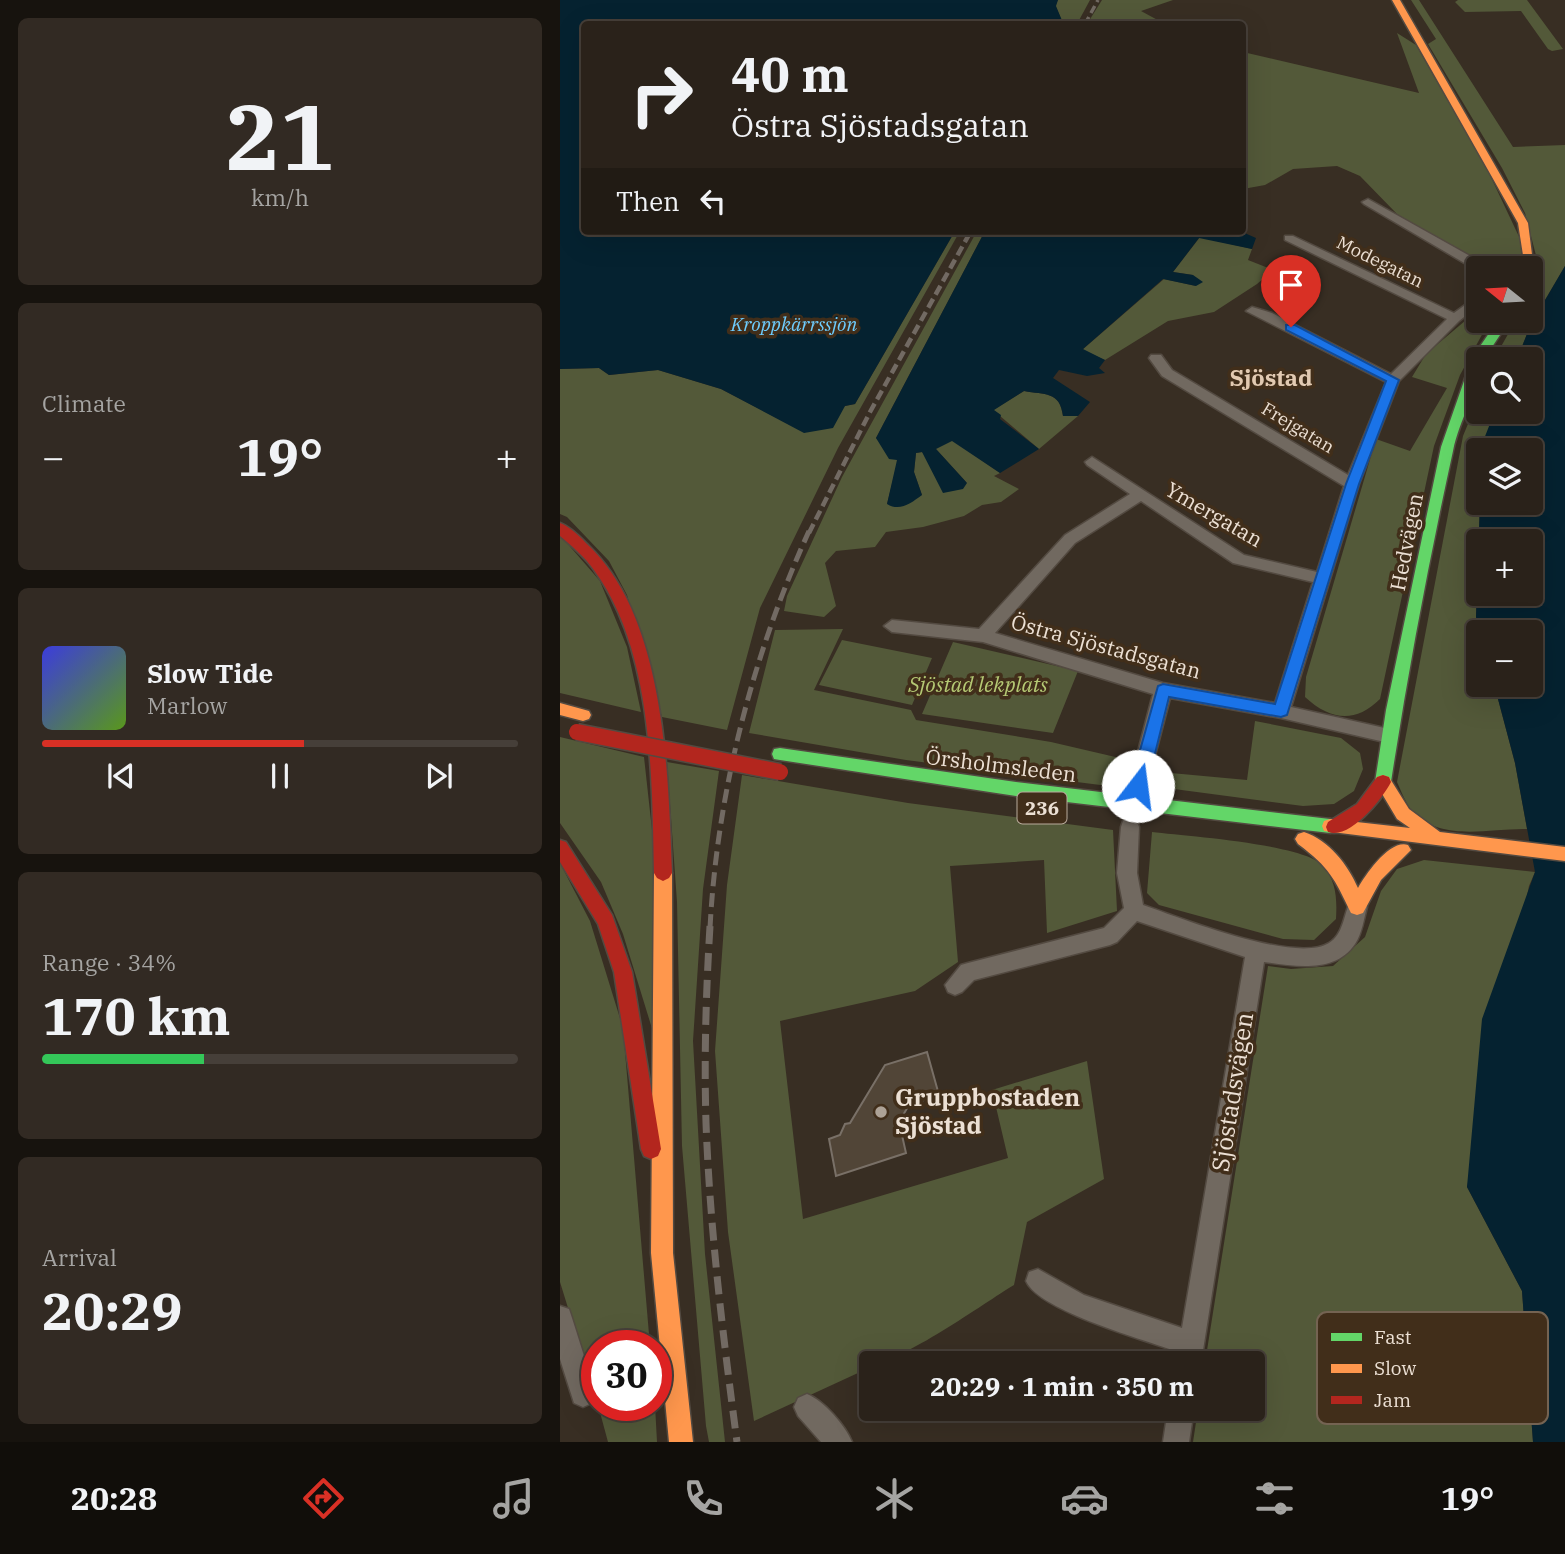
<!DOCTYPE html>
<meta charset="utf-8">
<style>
:root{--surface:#2a221a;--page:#322a23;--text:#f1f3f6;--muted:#a5a4a2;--line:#463f39;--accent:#d93025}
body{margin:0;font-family:"IBM Plex Serif",serif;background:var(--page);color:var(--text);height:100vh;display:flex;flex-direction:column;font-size:26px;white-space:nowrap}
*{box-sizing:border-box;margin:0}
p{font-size:23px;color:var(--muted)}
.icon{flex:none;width:38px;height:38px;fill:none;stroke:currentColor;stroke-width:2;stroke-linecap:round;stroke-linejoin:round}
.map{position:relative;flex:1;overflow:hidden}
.details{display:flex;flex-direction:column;gap:18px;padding:18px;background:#17130e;width:560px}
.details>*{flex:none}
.banner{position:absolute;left:21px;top:21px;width:665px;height:214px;border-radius:7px;box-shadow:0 7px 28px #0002,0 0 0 2px var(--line);background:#2a221a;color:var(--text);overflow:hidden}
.needle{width:46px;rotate:288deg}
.tools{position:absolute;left:906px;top:256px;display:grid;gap:14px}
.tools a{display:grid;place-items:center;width:77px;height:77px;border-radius:7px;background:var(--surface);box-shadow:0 7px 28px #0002,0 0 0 2px var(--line);font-size:35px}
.speed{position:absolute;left:21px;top:1330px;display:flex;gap:14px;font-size:35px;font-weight:700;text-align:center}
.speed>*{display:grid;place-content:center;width:91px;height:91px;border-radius:50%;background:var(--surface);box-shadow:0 7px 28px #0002,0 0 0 2px var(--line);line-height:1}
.speed .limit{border:10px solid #d22;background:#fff;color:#111}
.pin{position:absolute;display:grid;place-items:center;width:60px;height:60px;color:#fff;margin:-72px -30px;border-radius:50% 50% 50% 0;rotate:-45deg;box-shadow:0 0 7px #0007}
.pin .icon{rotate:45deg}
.me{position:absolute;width:77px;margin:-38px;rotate:15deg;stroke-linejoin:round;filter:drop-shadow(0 0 5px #0008)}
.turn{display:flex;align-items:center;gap:24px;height:147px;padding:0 35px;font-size:32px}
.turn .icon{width:91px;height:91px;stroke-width:2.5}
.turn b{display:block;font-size:49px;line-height:60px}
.then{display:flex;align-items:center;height:66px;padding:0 35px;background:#0003;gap:14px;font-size:26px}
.big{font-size:52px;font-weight:700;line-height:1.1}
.details .card{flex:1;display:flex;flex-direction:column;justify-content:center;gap:10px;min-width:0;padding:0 24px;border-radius:10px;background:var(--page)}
.details .dial{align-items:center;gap:0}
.dial b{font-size:91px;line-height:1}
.song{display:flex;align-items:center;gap:21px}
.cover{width:84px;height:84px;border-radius:10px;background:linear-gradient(135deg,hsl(240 70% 55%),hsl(90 70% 35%))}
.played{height:7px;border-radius:4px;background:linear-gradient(90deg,var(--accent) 55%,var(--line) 55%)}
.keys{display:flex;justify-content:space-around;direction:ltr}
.heat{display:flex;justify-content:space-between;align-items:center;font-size:38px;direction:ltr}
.charge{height:10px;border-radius:5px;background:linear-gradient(90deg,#34c759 34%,var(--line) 0)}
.trip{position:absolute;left:299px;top:1351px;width:406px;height:70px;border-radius:7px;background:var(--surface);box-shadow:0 7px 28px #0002,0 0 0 2px var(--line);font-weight:700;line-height:70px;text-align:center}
.menu{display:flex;height:112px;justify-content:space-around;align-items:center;background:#110e0a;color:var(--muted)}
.menu .icon{width:49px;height:49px}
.menu .active{color:var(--accent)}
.menu b{font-size:32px;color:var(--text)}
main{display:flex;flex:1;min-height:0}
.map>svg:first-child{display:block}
</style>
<main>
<section class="details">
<div class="card dial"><b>21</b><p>km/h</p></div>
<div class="card"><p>Climate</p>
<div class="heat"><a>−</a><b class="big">19°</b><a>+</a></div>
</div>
<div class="card">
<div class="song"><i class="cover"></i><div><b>Slow Tide</b><p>Marlow</p></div></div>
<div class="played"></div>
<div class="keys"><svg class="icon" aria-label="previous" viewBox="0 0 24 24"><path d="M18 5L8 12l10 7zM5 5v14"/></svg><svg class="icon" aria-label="pause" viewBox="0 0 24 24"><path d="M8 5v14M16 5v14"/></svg><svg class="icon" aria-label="next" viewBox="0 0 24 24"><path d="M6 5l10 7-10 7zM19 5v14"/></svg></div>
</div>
<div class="card"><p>Range · 34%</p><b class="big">170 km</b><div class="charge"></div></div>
<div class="card"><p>Arrival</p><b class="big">20:29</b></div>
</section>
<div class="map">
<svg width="1005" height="1442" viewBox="0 0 1005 1442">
<rect width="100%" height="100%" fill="#382e23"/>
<path fill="#535939" d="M498 0H530L517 24 503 23 495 5Z
M542 0H613L581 11 605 24H527Z
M851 0H859L953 147 1005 145V266L971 324 957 359H934L956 320H971V293L978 263 965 213 942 168 868 44 876 39Z
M898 0H967L1003 49 992 51 988 49 961 11 905 12 895 2Z
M837 33 856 45 928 171 962 243 961 268H928L837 214 800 176 777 166 733 169 705 185 683 189V52L859 93Z
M395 231H400L278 448 200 608 167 730 102 717 67 595 49 561 7 517 0 514V369L39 368 49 375 98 370 161 389 244 432 285 406 295 404Z
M417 231H425L316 438 338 460 327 504 362 495 354 472 356 453 362 452 407 483 375 448 392 440 440 473 434 476 459 489 441 502 422 505 404 516 363 527 326 532 315 547 276 551 265 563 276 606 264 617 224 611 227 596 282 477Z
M640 237 692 249 688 260 713 270 697 284 654 312 608 321 545 360 522 350 604 279 636 286 633 275 613 272Z
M919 309V320H930L900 375 874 446 820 699C795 724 770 720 745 697L746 677 816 439 850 451 887 388 852 377 866 354Z
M464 391C485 395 500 391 503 416H518L479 449 433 410Z
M919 397V411H935L922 450H919L920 502 916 617 920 632 919 684H934L955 763 967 829C928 828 883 843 852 811 846 804 841 791 837 782L903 436Z
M0 535 40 581 67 647 81 712 0 693Z
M283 629 254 690 351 710 356 720 491 742 564 759 556 787 346 760 189 733 215 630Z
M282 640 372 658 352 705 259 685Z
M393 642 518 671 493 733 362 714Z
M695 721 781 738 800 753 803 769 794 791 774 804 743 806 599 787 600 772 687 780Z
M0 737 84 757 93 839 94 1035 63 934 41 882 0 823Z
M107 762 159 771 143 889 133 1041 145 1254 165 1442H149L146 1426 122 1146 117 902Z
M182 775 348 803 553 830 557 911 487 933 484 860 390 866 398 962 355 991 220 1021 243 1219 448 1158 432 1090 527 1061 544 1179 467 1222 454 1285C424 1303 341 1363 312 1363L311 1367 194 1421 168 1232 155 1051 167 885Z
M592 832C626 836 740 844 761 864 777 880 777 900 776 919L754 940 723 939 599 905 587 893Z
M864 860 975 872 969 886 907 1187 962 1291 973 1442H633L638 1409H693V1363H645L708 966 731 969 773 966 805 937 821 891 837 869Z
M0 863 30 921 63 1028 90 1346H37V1402L0 1282Z
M38 1405H95L97 1442H48Z"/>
<path fill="#052230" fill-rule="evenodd" d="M0 0H498L496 6 503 23 508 24H24V231H395L295 404 285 406 273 428 244 433 161 389 98 370 49 375 39 368 0 369Z
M425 231H680L696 238 692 249 639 238 613 272 633 275 643 282 636 286 603 279 523 349 545 360 539 368 545 373 527 376 499 370 493 378 530 402 518 416H503C500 391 485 395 464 391L434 410 441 415 440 419 479 449 440 473 392 441 376 449 407 483 403 489 383 493 362 452 356 453 354 472 362 495C351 503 340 512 327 504L337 460 329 459 316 438Z
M1005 266V1442H973L962 1291 907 1187 922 1019 975 872 955 763 934 684H971V632H920L916 617 920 502H971V450H922V444L935 411H971V359H957L971 324ZM919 541H971V593H919Z"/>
<path fill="#514537" stroke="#797067" stroke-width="2" d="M367 1052 379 1095 349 1105 339 1122 346 1153 276 1176 269 1139 280 1135 285 1124 290 1123 325 1065Z"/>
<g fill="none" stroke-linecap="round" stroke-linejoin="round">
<defs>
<path id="street" d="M808 199 926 265 928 268H919L918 271 804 204 802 202Z
M725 236H733L894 313 919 295V305L899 321 839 381 799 484 731 707 829 729 835 731 838 736 835 741 829 743 721 718 610 698 587 786 584 791 578 794 572 791 569 786 593 694 423 642 332 632 324 626 332 620 419 629 505 535 570 494 527 465 525 462 532 457 684 555 757 572 784 486 602 376 589 358 591 355H601L612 370 788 475 826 382 686 311 692 307 712 313 831 374 887 319 725 240ZM581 501 673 563 753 582 715 703 603 683 435 633 515 543Z
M570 819 577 821 579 827 577 873 583 905C621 918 735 964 769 943 783 935 784 915 790 901L797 898 804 901 807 907C804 918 802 934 795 944 775 974 734 966 704 962L641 1363H617L618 1352C586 1340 479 1311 466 1281L469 1272 478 1269 524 1295 622 1328 685 957 577 921 557 942 550 945 414 980 402 992 395 995 388 992 385 985 401 965 408 963 544 928 564 908 557 873 561 827 563 821Z
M0 1306 9 1309 12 1318 36 1394 32 1403 23 1407 14 1403 0 1359Z
M247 1394C264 1401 285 1425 292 1442H261L238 1416 234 1407 238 1398Z
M608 1409H634L629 1442H603Z"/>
<path id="fast" d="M938 320H950L924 359H919C919 391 899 420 893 451 869 560 848 671 831 782L829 787 823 789 817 787 815 782 826 710 881 447 912 358Z
M220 748 456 782 770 819 776 821 778 826 776 831 770 833 456 796 220 760 214 759 212 754 214 749Z"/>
<path id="slow" d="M832 0H840L968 223 974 270 965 268 958 223Z
M0 703 29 711 31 715 29 719 23 721 0 715Z
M823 775 829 777 849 809 880 832 1005 847V861L764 831 762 826 764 821 770 819 850 828 837 819 815 782 817 777Z
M744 832C769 840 788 865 798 888 806 874 830 839 848 845L851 850 821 880 803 913 797 915 791 913C774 878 770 868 738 844L735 839 738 834Z
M103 865 109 868 112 873 113 1253 133 1442H109L91 1253 94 873 97 868Z"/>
<path id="jam" d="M0 523C11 527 21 538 29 546 106 620 108 774 112 873L109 878 103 881 97 878 94 873C92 778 93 650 34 570 25 557 12 546 0 536Z
M823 775 829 777 831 782C822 799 790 840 768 832L766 827 768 822 797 804 817 777Z
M0 840 6 842 52 915 72 972 101 1149 98 1156 91 1159 84 1156 81 1149 54 972 38 924 0 862Z"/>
</defs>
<use href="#street" stroke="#534a41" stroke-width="3"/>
<use href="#fast" stroke="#534a41" stroke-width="3"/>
<use href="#slow" stroke="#534a41" stroke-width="3"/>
<use href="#jam" stroke="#534a41" stroke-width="3"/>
<use href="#street" fill="#716960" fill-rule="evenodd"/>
<use href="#fast" fill="#63d668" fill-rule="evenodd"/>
<use href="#slow" fill="#ff974d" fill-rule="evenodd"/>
<use href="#jam" fill="#b3261e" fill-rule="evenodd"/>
<path stroke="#726a63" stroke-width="3.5" stroke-dasharray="8 4.5" stroke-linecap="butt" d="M525 24 538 0"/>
<path stroke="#726a63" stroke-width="4.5" stroke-dasharray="10 5" stroke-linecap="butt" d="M249 533 310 412 411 231"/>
<path stroke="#726a63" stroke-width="5" stroke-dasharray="14 7" stroke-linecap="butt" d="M150 928C157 792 193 654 249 531"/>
<path stroke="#726a63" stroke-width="7" stroke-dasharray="18 9" stroke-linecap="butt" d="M150 926C146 992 144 1057 146 1123 150 1230 163 1336 177 1442"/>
<defs>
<path id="jam-bridge" d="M17 732 220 772"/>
</defs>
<use href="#jam-bridge" stroke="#534a41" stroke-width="19" stroke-linecap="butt"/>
<use href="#jam-bridge" stroke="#b3261e" stroke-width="16"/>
</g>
<path fill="#1a73e8" stroke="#114b97" stroke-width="2" d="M726 325H735L839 380 799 484 727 715 721 717 609 697 587 786 584 790H572L570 786 598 686 603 684 715 704 786 484 826 381 726 330Z"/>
<circle fill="#ada296" stroke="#412e1a" stroke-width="2.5" cx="321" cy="1112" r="7"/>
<g text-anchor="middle" stroke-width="7" stroke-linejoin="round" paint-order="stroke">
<g font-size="18" fill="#ece0d4" stroke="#412e1a">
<text transform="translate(820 262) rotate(26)" y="6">Modegatan</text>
<text transform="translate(738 428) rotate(31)" y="6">Frejgatan</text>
</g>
<g font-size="19" font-style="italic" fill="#6eccfd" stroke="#412e1a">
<text x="234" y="331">Kroppkärrssjön</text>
</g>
<rect fill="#412e1a" stroke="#b9ab9c" stroke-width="2" x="457.5" y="792.5" width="49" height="31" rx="5"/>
<g font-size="19" font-weight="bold" fill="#ece0d4">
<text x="482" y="815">236</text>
</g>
<g font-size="21" fill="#ece0d4" stroke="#412e1a">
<text transform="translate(654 515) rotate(30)" y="7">Ymergatan</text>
<text transform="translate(847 542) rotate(-79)" y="7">Hedvägen</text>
<text transform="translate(546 647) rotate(15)" y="7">Östra Sjöstadsgatan</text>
<text transform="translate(441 766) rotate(7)" y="7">Örsholmsleden</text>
</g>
<g font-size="21" font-style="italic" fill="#b5c974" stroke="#412e1a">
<text x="418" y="692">Sjöstad lekplats</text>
</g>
<g font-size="23" font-weight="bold" fill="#e2cab2" stroke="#412e1a">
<text x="711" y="386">Sjöstad</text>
</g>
<g font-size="24" fill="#ece0d4" stroke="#412e1a">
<text transform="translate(673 1092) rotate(-81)" y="8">Sjöstadsvägen</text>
</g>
<g font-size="24" font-weight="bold" fill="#ece0d4" stroke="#412e1a" text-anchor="start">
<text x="335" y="1106">Gruppbostaden<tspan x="335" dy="28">Sjöstad</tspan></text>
</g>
</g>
<rect x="757" y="1312" width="231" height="112" rx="10" fill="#412e1a" stroke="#746352" stroke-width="2"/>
<rect x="771" y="1333" width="31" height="8" fill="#63d668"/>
<rect x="771" y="1364" width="31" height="9" fill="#ff974d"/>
<rect x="771" y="1396" width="31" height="8" fill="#b3261e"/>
<g font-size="19" fill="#ece0d4">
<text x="814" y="1344">Fast</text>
<text x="814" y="1375">Slow</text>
<text x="814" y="1407">Jam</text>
</g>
</svg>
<div class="tools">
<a><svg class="needle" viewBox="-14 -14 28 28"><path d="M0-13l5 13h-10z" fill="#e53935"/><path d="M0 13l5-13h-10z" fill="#a5a4a2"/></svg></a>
<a><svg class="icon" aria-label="search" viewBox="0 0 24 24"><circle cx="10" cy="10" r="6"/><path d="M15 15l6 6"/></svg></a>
<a><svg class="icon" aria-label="layers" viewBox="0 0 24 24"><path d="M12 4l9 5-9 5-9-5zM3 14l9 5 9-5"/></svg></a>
<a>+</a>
<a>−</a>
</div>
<div class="speed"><div class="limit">30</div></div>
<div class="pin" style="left:731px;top:327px;background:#d93025"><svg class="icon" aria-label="arrive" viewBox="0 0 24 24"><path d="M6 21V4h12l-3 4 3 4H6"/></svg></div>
<svg class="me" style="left:578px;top:786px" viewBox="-20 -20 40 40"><circle r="19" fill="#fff"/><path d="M0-13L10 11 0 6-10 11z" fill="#1a73e8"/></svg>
<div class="trip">20:29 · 1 min · 350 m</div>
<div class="banner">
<div class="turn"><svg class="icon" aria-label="right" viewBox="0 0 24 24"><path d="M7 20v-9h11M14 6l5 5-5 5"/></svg><div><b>40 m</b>Östra Sjöstadsgatan</div></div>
<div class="then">Then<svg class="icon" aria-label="left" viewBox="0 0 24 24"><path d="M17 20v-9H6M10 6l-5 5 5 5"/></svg></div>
</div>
</div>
</main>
<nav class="menu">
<b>20:28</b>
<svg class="icon active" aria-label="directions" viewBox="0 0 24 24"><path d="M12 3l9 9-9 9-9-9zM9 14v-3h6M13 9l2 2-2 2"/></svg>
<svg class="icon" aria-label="music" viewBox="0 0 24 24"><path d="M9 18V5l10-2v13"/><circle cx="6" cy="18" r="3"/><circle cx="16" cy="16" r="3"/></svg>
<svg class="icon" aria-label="phone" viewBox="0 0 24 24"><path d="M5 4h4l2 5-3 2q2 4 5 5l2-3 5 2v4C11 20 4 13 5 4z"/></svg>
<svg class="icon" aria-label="climate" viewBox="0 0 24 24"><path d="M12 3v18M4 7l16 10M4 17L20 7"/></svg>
<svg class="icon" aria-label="car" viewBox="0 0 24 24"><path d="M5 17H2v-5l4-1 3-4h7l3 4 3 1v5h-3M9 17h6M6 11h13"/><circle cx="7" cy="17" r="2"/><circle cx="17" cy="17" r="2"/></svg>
<svg class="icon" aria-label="filters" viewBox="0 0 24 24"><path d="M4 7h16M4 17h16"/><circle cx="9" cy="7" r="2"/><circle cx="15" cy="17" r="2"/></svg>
<b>19°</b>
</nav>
